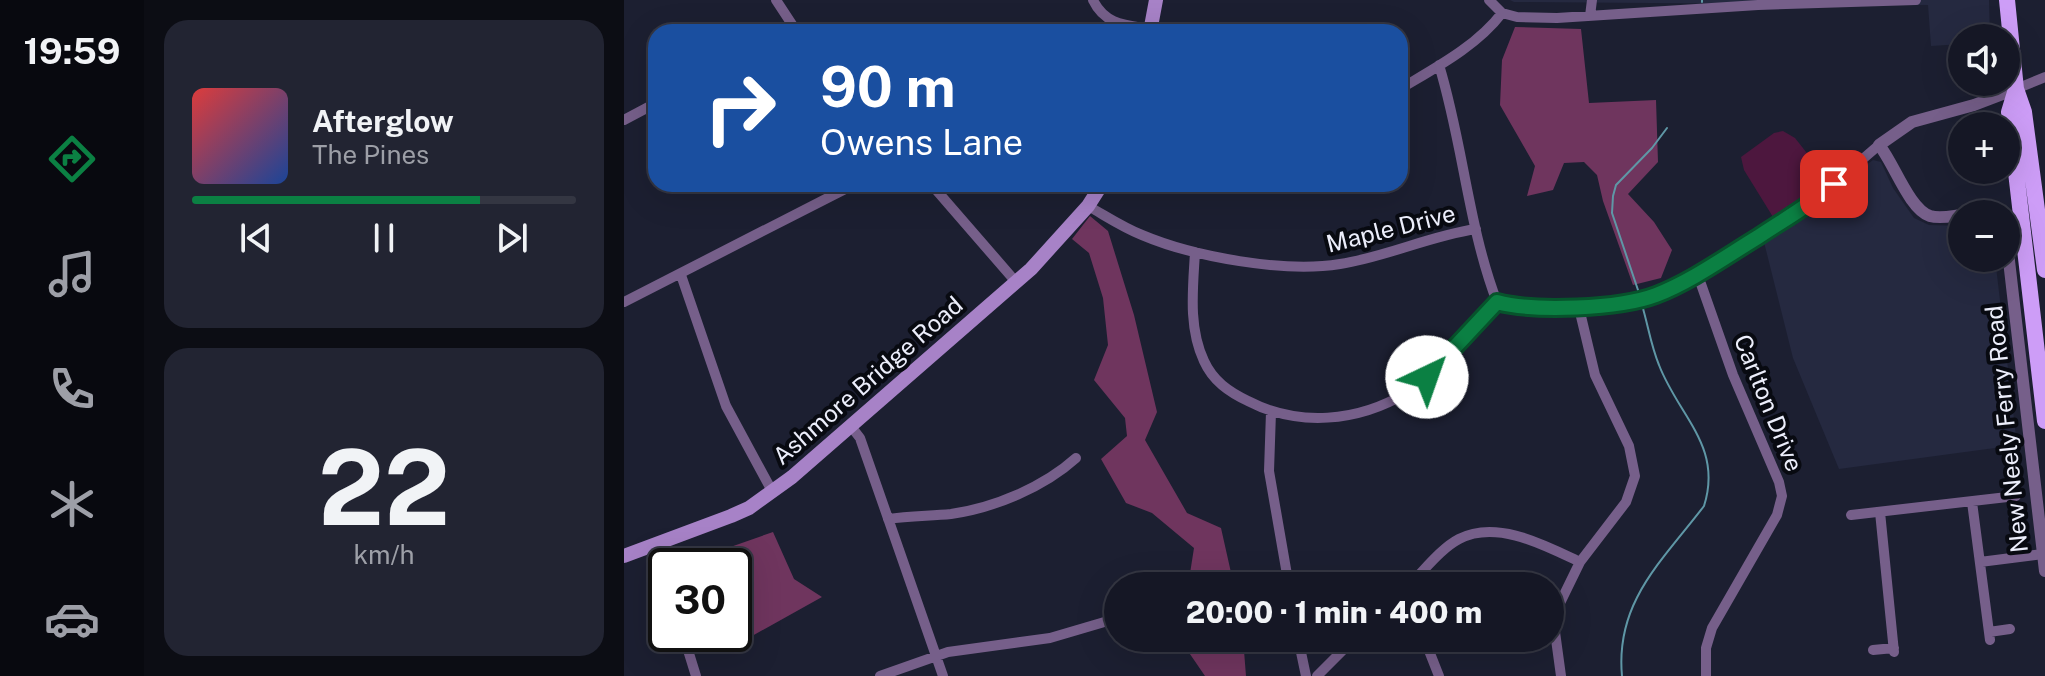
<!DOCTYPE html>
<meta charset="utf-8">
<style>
:root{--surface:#151725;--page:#222432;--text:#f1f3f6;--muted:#9d9fa7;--line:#343642;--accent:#0b8043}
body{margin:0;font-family:"Public Sans",sans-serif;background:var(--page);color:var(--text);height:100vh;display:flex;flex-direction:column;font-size:30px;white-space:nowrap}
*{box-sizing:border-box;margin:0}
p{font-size:26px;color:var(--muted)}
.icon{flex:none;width:44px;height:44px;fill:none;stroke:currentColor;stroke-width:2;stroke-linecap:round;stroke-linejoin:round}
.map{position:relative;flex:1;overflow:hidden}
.sheet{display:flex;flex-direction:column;gap:20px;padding:20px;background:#0c0d14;width:480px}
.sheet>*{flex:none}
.hud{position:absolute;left:24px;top:24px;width:760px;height:168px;border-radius:24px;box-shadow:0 8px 32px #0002,0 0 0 2px var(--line);background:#1a4fa0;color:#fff;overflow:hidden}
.tools{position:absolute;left:1324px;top:24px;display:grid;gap:16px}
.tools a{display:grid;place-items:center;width:72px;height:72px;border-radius:50%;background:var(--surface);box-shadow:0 8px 32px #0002,0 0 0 2px var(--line);font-size:40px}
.speed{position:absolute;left:24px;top:548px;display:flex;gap:16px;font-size:40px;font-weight:700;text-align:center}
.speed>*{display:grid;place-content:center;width:104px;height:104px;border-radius:50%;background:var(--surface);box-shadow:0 8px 32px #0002,0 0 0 2px var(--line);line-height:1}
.speed .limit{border:4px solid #111;border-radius:12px;background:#fff;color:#111}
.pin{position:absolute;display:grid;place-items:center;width:68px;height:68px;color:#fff;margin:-34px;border-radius:16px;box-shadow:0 4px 12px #0006}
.me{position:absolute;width:88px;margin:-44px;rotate:42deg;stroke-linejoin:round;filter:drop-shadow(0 0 6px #0008)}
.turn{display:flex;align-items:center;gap:28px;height:168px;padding:0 40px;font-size:36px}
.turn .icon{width:104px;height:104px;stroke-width:2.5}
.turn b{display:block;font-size:56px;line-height:68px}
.sheet .widget{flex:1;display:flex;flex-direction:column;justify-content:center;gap:12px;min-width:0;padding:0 28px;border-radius:24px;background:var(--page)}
.sheet .dial{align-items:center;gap:0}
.dial b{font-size:104px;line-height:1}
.song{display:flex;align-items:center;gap:24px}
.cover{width:96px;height:96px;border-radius:12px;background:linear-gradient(135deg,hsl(0 70% 55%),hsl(220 70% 35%))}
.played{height:8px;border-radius:4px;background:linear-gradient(90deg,var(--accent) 75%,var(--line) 75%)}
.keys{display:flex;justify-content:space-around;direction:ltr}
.trip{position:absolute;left:480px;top:572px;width:460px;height:80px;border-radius:40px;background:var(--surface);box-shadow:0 8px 32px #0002,0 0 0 2px var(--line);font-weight:800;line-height:80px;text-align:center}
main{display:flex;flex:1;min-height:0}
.tabs{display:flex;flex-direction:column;width:144px;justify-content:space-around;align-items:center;background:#08090f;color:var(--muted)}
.tabs .icon{width:56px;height:56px}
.tabs .on{color:var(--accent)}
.tabs b{font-size:36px;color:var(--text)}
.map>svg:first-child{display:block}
</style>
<main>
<nav class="tabs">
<b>19:59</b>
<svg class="icon on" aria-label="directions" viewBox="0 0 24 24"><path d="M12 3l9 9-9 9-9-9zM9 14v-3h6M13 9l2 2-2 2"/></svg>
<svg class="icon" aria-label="music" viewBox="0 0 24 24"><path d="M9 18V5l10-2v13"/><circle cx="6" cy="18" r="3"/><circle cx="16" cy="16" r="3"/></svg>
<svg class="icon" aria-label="phone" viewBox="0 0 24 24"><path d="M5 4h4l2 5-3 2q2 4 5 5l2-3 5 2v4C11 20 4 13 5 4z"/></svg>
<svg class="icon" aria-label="climate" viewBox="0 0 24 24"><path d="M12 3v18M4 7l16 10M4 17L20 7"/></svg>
<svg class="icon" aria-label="car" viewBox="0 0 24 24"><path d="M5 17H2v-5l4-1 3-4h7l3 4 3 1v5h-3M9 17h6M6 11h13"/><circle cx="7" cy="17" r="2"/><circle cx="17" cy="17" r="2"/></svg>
</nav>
<section class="sheet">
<div class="widget">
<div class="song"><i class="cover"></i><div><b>Afterglow</b><p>The Pines</p></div></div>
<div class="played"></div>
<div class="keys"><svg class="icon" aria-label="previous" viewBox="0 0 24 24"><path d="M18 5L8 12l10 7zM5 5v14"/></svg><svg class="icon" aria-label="pause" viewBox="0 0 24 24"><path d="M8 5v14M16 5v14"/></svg><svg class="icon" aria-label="next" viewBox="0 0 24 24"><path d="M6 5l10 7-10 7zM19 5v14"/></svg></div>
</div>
<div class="widget dial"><b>22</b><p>km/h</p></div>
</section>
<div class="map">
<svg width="1421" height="676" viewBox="0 0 1421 676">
<rect width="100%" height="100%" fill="#1c1f31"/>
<path fill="#252940" d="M886 0H1365L1366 38H1338V44L1307 46 1304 5 890 2Z
M1249 160 1257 162 1269 188 1290 218 1305 225 1338 226V258H1371L1393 445 1215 469 1169 358 1140 242Z"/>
<path fill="#4d173e" d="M1159 131 1171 138 1205 181 1184 198 1149 217 1120 170 1117 157 1150 133Z"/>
<path fill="#6f355e" d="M891 27 957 29 965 103 1032 100 1034 162 1004 194 1030 222 1048 250 1037 278 1009 285 979 201 973 175 960 162 940 163 929 190 903 196 911 166 876 105 878 60Z
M466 216 484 231 510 315 533 412 521 440 563 513 597 528 610 586H564L570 548 528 513 502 503 477 459 503 436 501 418 470 380 484 345 479 298 465 253 448 239Z
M149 532 170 579 198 597 128 636 110 589V566H101L95 551Z
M555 638H619L622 676H581Z"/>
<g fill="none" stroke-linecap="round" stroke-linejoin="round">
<path stroke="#5f97a6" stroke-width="2" d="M1078 0V2
M1015 293 988 213 989 196 992 185 1028 148 1043 128
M998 676C991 602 1038 561 1080 506 1099 446 1055 417 1035 365 1027 346 1024 325 1018 305"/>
<path stroke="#765f8a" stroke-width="10" d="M152 0 173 32
M469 0C481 25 502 25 526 29
M865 0 878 13 893 17 933 18 1134 5 1292 0
M966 16 968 0
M815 65C839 143 844 226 873 302
M776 89C811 68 853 46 878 13
M1392 89 1421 77
M0 120 32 103
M307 184 392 282
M464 206C482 216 498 227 518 235 570 257 660 273 716 264 762 257 805 236 852 229
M571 252C569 288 564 327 580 361 589 381 605 392 624 401 674 427 734 422 782 393 809 377 827 350 847 328 855 319 865 311 873 302
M57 275 102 406 148 491
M1071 275 1077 284 1109 375 1155 482 1158 496 1153 515 1088 628 1082 648V676
M0 302 231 184
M873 302 900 308H955L1029 296 1089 265 1190 201 1255 145
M647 412 645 471 665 586
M226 425 236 438 319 676
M1348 502 1366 640
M1256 512 1270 652
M1227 515 1392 496
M264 519C285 516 306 516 327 514 370 508 420 487 452 458
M1356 562 1419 554
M784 586C800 571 816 549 835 539 873 519 922 546 956 562
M1365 632 1386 629
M59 634 72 676
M674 638 682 676
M800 638 815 676
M1249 650 1270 648
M256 676 324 652 426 638 494 618
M693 676 731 638
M937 676 931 632 936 603 956 562 1002 502 1011 476 1005 446 971 375 955 308"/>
<path stroke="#765f8a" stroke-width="12" d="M1344 214H1365
M1338 215C1328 216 1316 219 1306 216 1285 209 1270 163 1255 145L1288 122 1350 105 1392 89
M1382 235 1421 571"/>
<path stroke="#a782c7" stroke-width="14" d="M526 32 532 0
M0 556 107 516 125 508 168 477 407 269 464 206 478 184"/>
<path stroke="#cd9df7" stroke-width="16" d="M1383 0 1392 89 1400 112 1421 270
M1392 89 1385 112 1421 421"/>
</g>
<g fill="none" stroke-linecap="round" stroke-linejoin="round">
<defs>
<path id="route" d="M803 377 873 302C910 312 995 309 1032 295 1068 281 1101 257 1134 237 1159 220 1187 205 1210 184"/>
</defs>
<use href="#route" stroke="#07532c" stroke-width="20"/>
<use href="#route" stroke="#0b8043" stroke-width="14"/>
</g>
<g text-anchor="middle" stroke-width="8" stroke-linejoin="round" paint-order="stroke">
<g font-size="24" fill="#eceefb" stroke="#080a11">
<text transform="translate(767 229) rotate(-14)" y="8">Maple Drive</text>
<text transform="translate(244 381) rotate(-41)" y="8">Ashmore Bridge Road</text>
<text transform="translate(1144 403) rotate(68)" y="8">Carlton Drive</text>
<text transform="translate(1383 429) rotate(-96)" y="8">New Neely Ferry Road</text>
</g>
</g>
</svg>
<div class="tools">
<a><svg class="icon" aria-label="sound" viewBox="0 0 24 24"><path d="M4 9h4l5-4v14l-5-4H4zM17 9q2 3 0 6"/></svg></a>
<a>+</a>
<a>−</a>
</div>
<div class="speed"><div class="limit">30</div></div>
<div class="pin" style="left:1210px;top:184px;background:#d93025"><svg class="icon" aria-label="arrive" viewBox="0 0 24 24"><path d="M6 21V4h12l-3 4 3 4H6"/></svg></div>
<svg class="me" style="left:803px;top:377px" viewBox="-20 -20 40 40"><circle r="19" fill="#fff"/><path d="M0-13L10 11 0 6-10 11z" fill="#0b8043"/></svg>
<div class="trip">20:00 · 1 min · 400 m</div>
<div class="hud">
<div class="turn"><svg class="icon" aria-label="right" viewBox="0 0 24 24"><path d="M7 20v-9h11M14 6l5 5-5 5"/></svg><div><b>90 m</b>Owens Lane</div></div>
</div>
</div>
</main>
